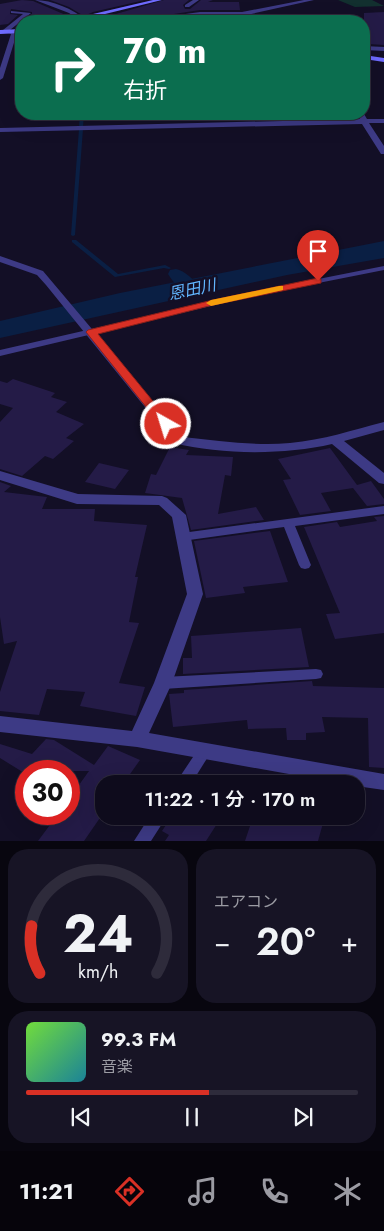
<!DOCTYPE html>
<html lang="ja">
<meta charset="utf-8">
<style>
:root{--surface:#0e0b1c;--page:#171425;--text:#f1f3f6;--muted:#9b9ba3;--line:#2e2b3b;--accent:#d93025}
body{margin:0;font-family:Jost,"Noto Sans JP",sans-serif;background:var(--page);color:var(--text);height:100vh;display:flex;flex-direction:column;font-size:19px;white-space:nowrap}
*{box-sizing:border-box;margin:0}
p{font-size:16px;color:var(--muted)}
.icon{flex:none;width:28px;height:28px;fill:none;stroke:currentColor;stroke-width:2;stroke-linecap:round;stroke-linejoin:round}
.map{position:relative;height:841px;overflow:hidden}
.panel{display:flex;flex-direction:column;gap:8px;padding:8px;background:#08060f;flex:1}
.panel>*{flex:none}
.banner{position:absolute;left:15px;top:15px;width:355px;height:105px;border-radius:20px;box-shadow:0 5px 20px #0002,0 0 0 1px var(--line);background:#0b6e4f;color:#fff;overflow:hidden}
.speed{position:absolute;left:15px;top:760px;display:flex;gap:10px;font-size:25px;font-weight:700;text-align:center}
.speed>*{display:grid;place-content:center;width:65px;height:65px;border-radius:50%;background:var(--surface);box-shadow:0 5px 20px #0002,0 0 0 1px var(--line);line-height:1}
.speed .limit{border:8px solid #d22;background:#fff;color:#111}
.pin{position:absolute;display:grid;place-items:center;width:42px;height:42px;color:#fff;margin:-51px -21px;border-radius:50% 50% 50% 0;rotate:-45deg;box-shadow:0 0 5px #0007}
.pin .icon{rotate:45deg}
.me{position:absolute;width:55px;margin:-28px;rotate:321deg;stroke-linejoin:round;filter:drop-shadow(0 0 4px #0008)}
.turn{display:flex;align-items:center;gap:18px;height:105px;padding:0 25px;font-size:22px}
.turn .icon{width:65px;height:65px;stroke-width:2.5}
.turn b{display:block;font-size:35px;line-height:42px}
.big{font-size:38px;font-weight:600;line-height:1.1}
.panel .tile{flex:1;display:flex;flex-direction:column;justify-content:center;gap:8px;min-width:0;padding:0 18px;border-radius:20px;background:var(--page)}
.panel .dial{align-items:center;gap:0}
.dial svg{height:130px;overflow:visible;fill:none;stroke:var(--line);stroke-width:7;stroke-linecap:round;text-anchor:middle}
.dial text{fill:var(--text);stroke:none}
.song{display:flex;align-items:center;gap:15px}
.cover{width:60px;height:60px;border-radius:8px;background:linear-gradient(135deg,hsl(100 70% 55%),hsl(190 70% 35%))}
.played{height:5px;border-radius:2px;background:linear-gradient(90deg,var(--accent) 55%,var(--line) 55%)}
.keys{display:flex;justify-content:space-around;direction:ltr}
.heat{display:flex;justify-content:space-between;align-items:center;font-size:28px;direction:ltr}
.panel .tiles{flex:1;display:grid;gap:8px;grid-template-columns:1fr 1fr}
.tile:last-child{grid-column:span 2}
.trip{position:absolute;left:95px;top:775px;width:270px;height:50px;border-radius:20px;background:var(--surface);box-shadow:0 5px 20px #0002,0 0 0 1px var(--line);font-weight:600;line-height:50px;text-align:center}
.dock{display:flex;height:80px;justify-content:space-around;align-items:center;background:#06040b;color:var(--muted)}
.dock .icon{width:35px;height:35px}
.dock .active{color:var(--accent)}
.dock b{font-size:22px;color:var(--text)}
.map>svg:first-child{display:block}
</style>
<div class="map">
<svg width="384" height="841" viewBox="0 0 384 841">
<rect width="100%" height="100%" fill="#130f26"/>
<path fill="#12302f" d="M338 0H372L384 6 355 7Z"/>
<path fill="#0a1f44" d="M384 241V258L287 275 0 338V321L120 293Z"/>
<g fill="none" stroke-linecap="round" stroke-linejoin="round">
<path fill="#0a1f44" fill-rule="evenodd" d="M80 114H84L83 127 81 128 83 129 75 235 73 236 71 235 79 129 81 128 79 127Z
M72 240H76L118 274 165 265 171 268 169 269 164 268 115 277 72 242Z"/>
<path fill="#0a1f44" fill-rule="evenodd" d="M176 269C185 271 193 279 199 287L196 291C184 294 174 284 168 274L170 270Z"/>
</g>
<path fill="#241b47" d="M22 0 33 1 75 19 49 20 48 18 24 21 32 14V12L11 9 10 14 18 15 8 24 0 25V4Z
M50 0H145L93 12 84 16 69 7Z
M164 0H189L183 5 185 9H190L201 0H213L208 2H239L240 10H200L128 21 119 18 103 21H92Z
M384 12V45L369 44 364 40V13Z
M13 379 55 393 51 397 67 402 56 412 84 424 66 438 74 441 53 459 45 456 22 476 0 469V422L13 408 0 404V381L7 383Z
M170 447 189 450 186 455 233 457 231 476 225 475 218 514 256 507 264 520 191 530 182 498 145 493 151 474 156 475Z
M330 448 357 485 371 481 384 499V504L367 506 353 488 321 493 331 511 300 515 283 480 291 479 278 459Z
M99 463 129 470 115 489 85 482Z
M0 482 11 486 4 492 47 497 42 509H95L94 521 147 525 135 577H138L129 622 139 623 119 683 145 687 136 716 80 706 85 692 47 689 39 715 0 711V692L17 641 4 644 0 617Z
M384 516V633L335 639 326 614 340 613 304 527 337 522 340 527 377 521 374 517Z
M270 531 288 582 243 587 245 593 206 598 194 541Z
M301 628 309 667 183 674V658H192L191 636Z
M312 681 313 686 384 688V768L369 767 368 718 322 717 325 732 306 733V740H287L286 728 248 729 247 720 173 727 169 694 184 693V690Z
M46 739 54 740 94 765 108 746 140 760 123 784H104V812L84 841H38L58 814H69V799L89 771H21L0 758V744L32 754Z
M172 816H222L206 841H165L169 835 162 831Z
M279 816H325L318 841H245L252 820 265 824 267 818 277 822Z"/>
<g fill="none" stroke-linecap="round" stroke-linejoin="round">
<path fill="#3d3a85" fill-rule="evenodd" d="M384 266V270L253 296 0 356V350L253 292Z
M384 506V514L295 526 311 565 309 568 305 569 301 568 299 565 284 527 182 541 178 540 176 537 178 534 182 533Z
M316 669 321 670 323 674 321 678 316 679 163 689 158 687 156 683 158 679 163 677Z
M204 746 209 748 211 752 191 784H175L199 748Z
M150 816H167L151 841H134Z"/>
<path fill="#3d3a85" fill-rule="evenodd" d="M35 0C52 0 73 9 86 20L81 21 69 13Z
M193 0H199L189 7H185V5Z
M304 0H314L242 16H200L135 21 200 12H242Z
M11 11 31 13 10 30 17 33 3 78 0 80V68L11 34 3 30 23 14 11 13Z
M364 46 384 47V51L364 50Z
M358 114H364L367 119H384V123H369L384 146V154H381L362 124 0 132V128L360 119Z
M0 256 43 271 183 437C218 441 255 446 290 443 323 440 353 430 384 422V430L344 441 384 473V484L379 483 332 444C285 455 221 455 174 443L46 285 37 275 0 262Z
M0 471 78 494 162 496 167 498 186 515 203 594 172 683 149 733 384 774V790L356 786V784H345L137 747 0 732V716L132 731 154 683 187 594 172 517 159 505 77 504 0 480Z"/>
<path fill="#6f6bff" fill-rule="evenodd" d="M153 0H162L97 16 87 21H80L93 14Z
M21 29V33L0 34V30Z
M364 55 384 58V62L364 59Z"/>
</g>
<path fill="#d93025" stroke="#8d1f18" d="M318 278 321 279V283L213 305 98 334 170 422 172 424 166 428 162 427 86 332 88 330 213 300Z"/>
<path fill="#f59e0b" d="M279 286H283V290L211 306 206 303 211 300Z"/>
<g text-anchor="middle" stroke-width="5" stroke-linejoin="round" paint-order="stroke">
<g font-size="16" font-style="italic" fill="#62b6ff" stroke="#130f26">
<text transform="translate(192 289) rotate(-12)" y="6">恩田川</text>
</g>
</g>
</svg>
<div class="speed"><div class="limit">30</div></div>
<div class="pin" style="left:318px;top:281px;background:#d93025"><svg class="icon" aria-label="arrive" viewBox="0 0 24 24"><path d="M6 21V4h12l-3 4 3 4H6"/></svg></div>
<svg class="me" style="left:166px;top:424px" viewBox="-20 -20 40 40"><circle r="17" fill="#d93025" stroke="#fff" stroke-width="3"/><path d="M0-11L8 9 0 5-8 9z" fill="#fff"/></svg>
<div class="trip">11:22 · 1 分 · 170 m</div>
<div class="banner">
<div class="turn"><svg class="icon" aria-label="right" viewBox="0 0 24 24"><path d="M7 20v-9h11M14 6l5 5-5 5"/></svg><div><b>70 m</b>右折</div></div>
</div>
</div>
<section class="panel">
<div class="tiles">
<div class="tile dial"><svg viewBox="0 0 100 80">
<path d="M14 69A42 42 0 1 1 86 69"/>
<path d="M14 69A42 42 0 0 1 9 40" stroke="#d93025"/>
<text x="50" y="56" font-size="32" font-weight="700">24</text>
<text x="50" y="72" font-size="11">km/h</text>
</svg></div>
<div class="tile"><p>エアコン</p>
<div class="heat"><a>−</a><b class="big">20°</b><a>+</a></div>
</div>
<div class="tile">
<div class="song"><i class="cover"></i><div><b>99.3 FM</b><p>音楽</p></div></div>
<div class="played"></div>
<div class="keys"><svg class="icon" aria-label="previous" viewBox="0 0 24 24"><path d="M18 5L8 12l10 7zM5 5v14"/></svg><svg class="icon" aria-label="pause" viewBox="0 0 24 24"><path d="M8 5v14M16 5v14"/></svg><svg class="icon" aria-label="next" viewBox="0 0 24 24"><path d="M6 5l10 7-10 7zM19 5v14"/></svg></div>
</div>
</div>
</section>
<nav class="dock">
<b>11:21</b>
<svg class="icon active" aria-label="directions" viewBox="0 0 24 24"><path d="M12 3l9 9-9 9-9-9zM9 14v-3h6M13 9l2 2-2 2"/></svg>
<svg class="icon" aria-label="music" viewBox="0 0 24 24"><path d="M9 18V5l10-2v13"/><circle cx="6" cy="18" r="3"/><circle cx="16" cy="16" r="3"/></svg>
<svg class="icon" aria-label="phone" viewBox="0 0 24 24"><path d="M5 4h4l2 5-3 2q2 4 5 5l2-3 5 2v4C11 20 4 13 5 4z"/></svg>
<svg class="icon" aria-label="climate" viewBox="0 0 24 24"><path d="M12 3v18M4 7l16 10M4 17L20 7"/></svg>
</nav>
